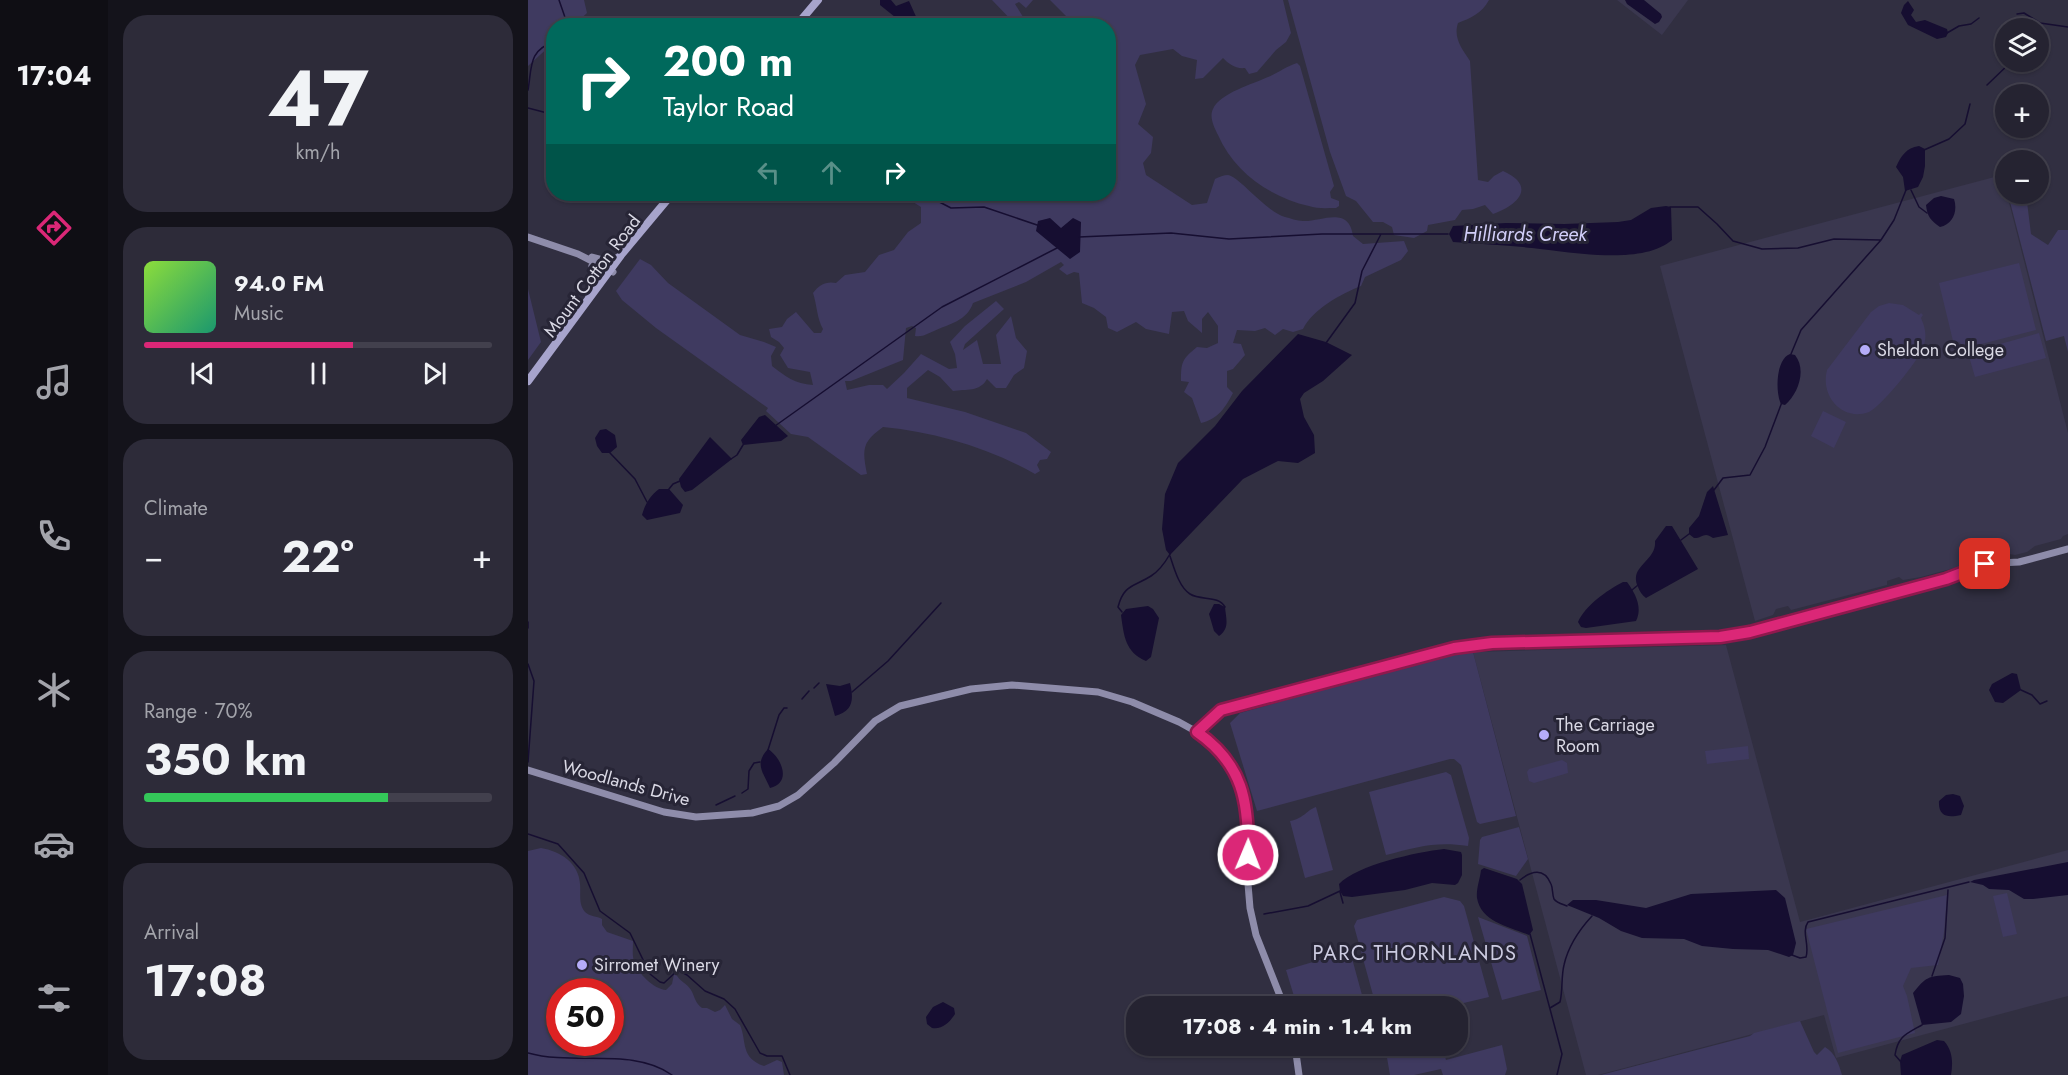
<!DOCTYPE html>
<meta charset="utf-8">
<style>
:root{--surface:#252331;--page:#2d2b39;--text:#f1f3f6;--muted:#a3a4ab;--line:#42404d;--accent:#db2777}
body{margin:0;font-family:Jost,sans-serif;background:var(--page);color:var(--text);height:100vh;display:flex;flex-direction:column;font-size:22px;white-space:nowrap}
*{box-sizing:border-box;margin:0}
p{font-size:20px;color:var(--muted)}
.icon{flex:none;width:33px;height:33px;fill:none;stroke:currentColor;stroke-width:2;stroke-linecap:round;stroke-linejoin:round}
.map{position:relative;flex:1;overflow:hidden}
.panel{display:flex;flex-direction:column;gap:15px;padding:15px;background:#14131b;width:420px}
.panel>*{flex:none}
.banner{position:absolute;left:18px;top:18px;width:570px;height:183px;border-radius:24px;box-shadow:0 2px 4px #0004,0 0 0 2px var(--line);background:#00695c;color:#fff;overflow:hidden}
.tools{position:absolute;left:1467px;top:18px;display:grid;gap:12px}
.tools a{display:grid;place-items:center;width:54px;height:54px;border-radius:50%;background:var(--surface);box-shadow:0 2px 4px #0004,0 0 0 2px var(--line);font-size:30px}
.speed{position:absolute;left:18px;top:978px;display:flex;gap:12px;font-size:30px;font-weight:700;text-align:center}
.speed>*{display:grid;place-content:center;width:78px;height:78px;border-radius:50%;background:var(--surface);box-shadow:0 2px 4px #0004,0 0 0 2px var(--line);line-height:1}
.speed .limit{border:9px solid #d22;background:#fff;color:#111}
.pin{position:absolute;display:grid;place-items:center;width:51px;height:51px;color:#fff;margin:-26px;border-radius:12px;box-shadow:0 3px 9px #0006}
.me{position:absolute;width:66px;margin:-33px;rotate:1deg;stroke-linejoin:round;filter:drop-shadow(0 0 4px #0008)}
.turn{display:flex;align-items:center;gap:21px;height:126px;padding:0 18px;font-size:27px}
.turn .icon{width:78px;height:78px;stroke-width:2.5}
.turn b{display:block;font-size:42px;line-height:51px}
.lanes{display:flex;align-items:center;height:57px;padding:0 18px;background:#0003;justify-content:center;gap:30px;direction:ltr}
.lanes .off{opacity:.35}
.big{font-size:45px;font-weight:700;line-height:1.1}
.panel .tile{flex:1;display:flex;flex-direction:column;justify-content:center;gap:9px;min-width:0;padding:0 21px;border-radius:24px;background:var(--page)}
.panel .dial{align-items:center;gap:0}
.dial b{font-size:78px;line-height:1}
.song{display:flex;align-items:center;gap:18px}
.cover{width:72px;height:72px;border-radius:9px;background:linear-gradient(135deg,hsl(90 70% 55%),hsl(160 70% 35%))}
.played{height:6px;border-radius:3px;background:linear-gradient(90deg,var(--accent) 60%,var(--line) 60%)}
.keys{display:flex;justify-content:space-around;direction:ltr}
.heat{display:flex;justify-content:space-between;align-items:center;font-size:33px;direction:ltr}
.charge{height:9px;border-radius:4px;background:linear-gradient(90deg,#34c759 70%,var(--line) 0)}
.trip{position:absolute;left:598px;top:996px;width:342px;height:60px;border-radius:24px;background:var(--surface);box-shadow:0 2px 4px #0004,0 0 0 2px var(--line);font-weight:700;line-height:60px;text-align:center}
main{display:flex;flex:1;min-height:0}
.tabs{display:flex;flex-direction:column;width:108px;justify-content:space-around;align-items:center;background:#0f0e14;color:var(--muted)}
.tabs .icon{width:42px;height:42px}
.tabs .on{color:var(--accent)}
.tabs b{font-size:27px;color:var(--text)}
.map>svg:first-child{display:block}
</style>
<main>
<nav class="tabs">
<b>17:04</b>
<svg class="icon on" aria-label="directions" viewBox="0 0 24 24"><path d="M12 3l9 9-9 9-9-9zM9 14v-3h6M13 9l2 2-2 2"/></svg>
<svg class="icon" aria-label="music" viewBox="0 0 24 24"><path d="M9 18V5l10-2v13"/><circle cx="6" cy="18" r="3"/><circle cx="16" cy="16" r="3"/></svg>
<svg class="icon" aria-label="phone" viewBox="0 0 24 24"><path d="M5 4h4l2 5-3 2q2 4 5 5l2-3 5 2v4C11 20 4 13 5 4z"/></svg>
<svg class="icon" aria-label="climate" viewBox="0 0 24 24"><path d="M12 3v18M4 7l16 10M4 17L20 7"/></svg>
<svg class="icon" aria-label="car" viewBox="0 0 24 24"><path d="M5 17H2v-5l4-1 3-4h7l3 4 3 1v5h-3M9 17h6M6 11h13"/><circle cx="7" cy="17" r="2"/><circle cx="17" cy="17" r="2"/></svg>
<svg class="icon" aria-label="filters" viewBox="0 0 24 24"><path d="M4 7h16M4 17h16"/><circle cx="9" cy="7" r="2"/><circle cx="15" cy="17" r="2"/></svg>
</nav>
<section class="panel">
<div class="tile dial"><b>47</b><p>km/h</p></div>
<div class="tile">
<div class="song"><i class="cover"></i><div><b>94.0 FM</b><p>Music</p></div></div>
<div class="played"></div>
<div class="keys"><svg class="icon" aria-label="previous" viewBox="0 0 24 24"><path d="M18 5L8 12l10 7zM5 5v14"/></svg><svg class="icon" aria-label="pause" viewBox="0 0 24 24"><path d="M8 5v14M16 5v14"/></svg><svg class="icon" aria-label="next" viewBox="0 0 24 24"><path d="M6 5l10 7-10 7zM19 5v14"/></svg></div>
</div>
<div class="tile"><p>Climate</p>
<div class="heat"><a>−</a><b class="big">22°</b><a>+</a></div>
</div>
<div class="tile"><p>Range · 70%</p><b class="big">350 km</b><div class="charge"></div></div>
<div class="tile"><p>Arrival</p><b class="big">17:08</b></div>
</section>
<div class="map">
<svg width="1540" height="1075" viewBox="0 0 1540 1075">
<rect width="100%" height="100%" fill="#312f41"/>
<path fill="#3a374f" d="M1089 0H1160L1134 35Z
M1474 175 1540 433V534L1535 536 1533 539 1507 546 1499 552 1487 555 1470 552 1467 547 1454 550 1451 557 1430 567 1393 577 1375 580 1371 577 1359 581V585L1263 610 1260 606 1248 609 1245 615 1227 621 1132 266Z
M1198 645 1272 922 1540 850V996L1308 1058 1296 1015 1070 1075H1058L945 652Z"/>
<path fill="#3f3a60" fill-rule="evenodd" d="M0 0H56L59 13 46 25 26 26 25 43 0 66Z
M464 0H505L498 8 491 2 487 4 500 25H488Z
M522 0H755L763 33 758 42 748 50 729 72 721 74 717 68C707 69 701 64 695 58L675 78 667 79 669 60 654 56 645 49 612 55 607 65 618 104 610 124 625 137 623 153 615 163 618 175 664 205 679 203 687 179C691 177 696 175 700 175 712 177 737 211 757 217 762 218 769 221 775 221 793 222 821 205 825 236L835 244 876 241 880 251 873 260 837 277 833 286C813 294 785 309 775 329L765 332 755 329 747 335 737 328 727 331 709 330 705 343 713 344 717 355 705 369 699 371V387L705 393C697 408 690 419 673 423L664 398 656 392 661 382 653 381C653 362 654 359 669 347L679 348 690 343V326L680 312 674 319V333L660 321 656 311 644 312 641 334 618 329 608 322 589 332 580 328 578 317 566 308 554 303 551 273 546 272 539 275 531 269 536 265 533 262 498 282 445 303C439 321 421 324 406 331 398 334 396 337 387 336L388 328 384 326 378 328 375 360 323 381H317L319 390 341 385H355L359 389 376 373 393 354 421 369 429 368 427 354 422 342 437 326 468 301 476 309 437 344 435 350 449 340 455 364H473L468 335 483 316 488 338 499 351 496 368 486 375 478 388H468L459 379C452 392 438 389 425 391L412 377 400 370 379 388V398L437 412 498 433 523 452 519 459 512 460 509 465 512 471 507 474C461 448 408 432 355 427 334 442 334 449 339 474L333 475 280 437 263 434 238 411 240 408 128 328 94 300 88 291 112 259 123 265 140 283 212 335 236 342 248 347 243 356 244 366C257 376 267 384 285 385L282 372 260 368 252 355 256 348 251 342 243 337 241 329 254 327 259 319 268 312 286 333H293L295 329C289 319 289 305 285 293 291 285 298 281 308 283L317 275 337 272 351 255 366 250 380 232 393 223V207L382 200 380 194H416L424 201 433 200V194H580V26L547 25Z
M760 0H961C954 13 943 18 930 23 925 38 934 49 942 61L950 180 960 182 966 176 975 171C1009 186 990 205 965 214L957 205 945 209 934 210 927 220 900 225 899 231 886 238 866 235 864 227 855 222H845L828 201 818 196 802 152Z
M769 63 772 66 806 186 802 192 803 198 811 201V206L808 208C799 208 789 209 781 206 742 197 706 172 690 135 686 127 681 117 685 109 692 93 725 84 740 77 750 73 759 66 769 63Z
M1480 194H1498L1503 234 1520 245 1530 230H1540V352L1536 336 1518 341Z
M1491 263 1508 330 1434 349 1432 342 1425 341 1411 283Z
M0 289 13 342 0 360Z
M1361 303 1375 305 1391 315 1393 313 1395 315 1393 318C1397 327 1399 335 1396 345 1393 358 1353 407 1341 412 1314 422 1292 396 1299 370L1343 312 1351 306Z
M1511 333 1518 358 1447 377 1440 353Z
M1295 411 1318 422 1306 448 1283 436Z
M945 652 988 816 952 824 949 822 933 765 926 759H922L729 811 702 723 712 713 916 656Z
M1220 746 1221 759 1179 764 1177 751Z
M1034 760 1039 763 1040 773 1006 783 1001 781 999 772 1001 769Z
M918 772 923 775 941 838 940 846C908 841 889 847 858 855L841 792Z
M788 807 805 870 777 878 762 821C777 818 777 811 788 807Z
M991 827 1000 859 988 876 950 864 952 840 954 837Z
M13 848C32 851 51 863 52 884 53 893 50 904 57 912 62 917 69 916 74 919V925L79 932 105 941C105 948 104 955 106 961 110 974 126 989 138 990L144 984 146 974H148C152 982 159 983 163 990 167 997 167 1003 174 1008H179L187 1012 192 1010 197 1005 204 1019 212 1025C219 1041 212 1058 236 1066L249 1060 254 1062 256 1075H0V851ZM32 992H82V1042H32Z
M1479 893 1489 934 1475 937 1465 896Z
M1419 895 1416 932 1410 965 1383 968 1375 986 1379 996 1387 1033 1310 1053 1278 929Z
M916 897 932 901 936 906 961 997 923 1006H848L826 926 829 920Z
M950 917 999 936 1013 990 974 1000Z
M822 951 837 1006H769L758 970Z
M1272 1021 1286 1052 1289 1055 1297 1047C1307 1053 1311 1064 1314 1075H1073L1222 1036 1226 1033Z
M974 1045 979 1069 977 1075H915L913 1069 886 1075H862L857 1046H914L918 1060Z"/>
<path fill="#160e31" d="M352 0H363L368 6 381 1 390 21 377 25 352 5Z
M1097 0H1116L1133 14 1134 17 1131 22 1127 24 1099 4Z
M1380 1 1386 10 1383 15 1388 22 1397 20 1419 29 1420 33 1418 37 1409 39 1380 25 1373 13 1376 5Z
M1391 146 1397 149V166L1395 177 1390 187 1377 191 1375 177 1368 167C1373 156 1378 148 1391 146Z
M1413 196 1426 199C1430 211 1425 224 1412 227 1403 221 1399 216 1398 205L1406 198Z
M1138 206 1143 207 1144 240C1114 266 1041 252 1004 248 978 245 952 244 925 242L921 234 925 226 978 223 1036 224 1090 222 1103 220 1123 208Z
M522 218 533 228 545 218 553 222 552 252 542 259 508 231 510 221Z
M770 334 798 342 824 355 795 381 776 393 772 399 776 417 786 435 787 453 770 463 750 461 715 479 642 555 638 550 634 529 637 494 650 463 687 426 714 391Z
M1262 354 1267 355C1279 370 1270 394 1257 405L1253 404C1247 392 1248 359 1262 354Z
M237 415 260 436 253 441 215 445 213 440 231 417Z
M78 429 87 435 89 447 82 453H74L69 446 67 438 72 430Z
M182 437 204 459 164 490 157 492 153 487 151 479Z
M1185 486 1200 535 1185 538C1176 531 1175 538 1166 538L1161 534V528L1171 516 1179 492Z
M131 489H141L155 505 152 513 119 520 114 515C117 504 122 496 131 489Z
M1138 526H1144L1170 569 1118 598C1114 595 1112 592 1110 587 1100 566 1129 561 1127 541Z
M1095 582H1099C1107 593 1115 607 1108 621L1058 628 1053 627 1050 622C1058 605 1078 591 1095 582Z
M686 604H691L697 607C698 619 702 628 691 636L686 631 681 614Z
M620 606 625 609 631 618 623 657 618 661C597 652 596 636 593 615L598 609Z
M1484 673 1489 674 1493 690 1475 703 1467 702 1461 690 1464 684Z
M322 683C326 700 325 711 307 716L298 684 312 686Z
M240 749C254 758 264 783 242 788 235 772 226 764 240 749Z
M1425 794 1432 796 1436 806 1433 815C1420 818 1410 817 1411 801L1418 795Z
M916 849 933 852 934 855V875L930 883 927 885 904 883 877 890 824 897 815 896 812 891 811 884C829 865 889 852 916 849Z
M1540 862V895L1505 899H1496L1481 890 1461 889 1455 885 1442 882 1446 880Z
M956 868 989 879 994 884 1005 930 1001 935C982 927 953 922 949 898 948 889 952 879 953 870Z
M1248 890 1257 898 1268 943 1265 955 1261 957 1240 950 1205 949 1174 946 1156 939 1114 938 1093 931 1071 918 1039 905 1045 900H1068L1118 908 1163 894Z
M1421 975 1432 978 1435 984 1436 996 1433 1014 1423 1022 1394 1025 1385 993C1398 977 1400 976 1421 975Z
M415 1002 426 1008 427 1014C422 1022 414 1030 404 1028L399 1024 398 1017 405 1007Z
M1409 1040 1416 1041C1425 1051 1425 1063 1423 1075H1373L1372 1061 1374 1055Z"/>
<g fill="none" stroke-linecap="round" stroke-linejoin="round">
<path stroke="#160e31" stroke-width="1.5" d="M31 0 40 26
M1489 14 1496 13 1512 23 1540 27
M1419 33 1431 26 1443 24 1451 18
M1459 85 1483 62
M0 90C4 68 0 50 26 42
M0 108 23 114
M1396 150 1421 139 1437 124 1442 104
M1383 190 1391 207 1399 213
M396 194 423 208 456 207 512 226
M1142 207H1170L1189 224 1205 241 1234 249 1270 248 1306 239 1353 240
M551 237 643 233 701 239 794 234H920
M798 343 827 303 834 271 853 234
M1263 354 1273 330 1353 240 1366 220 1378 190
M247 426 414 307 529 248
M82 453 107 479 119 502
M203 459 209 455 215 445
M141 489 145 484 152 481
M1186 490 1195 478 1222 475 1237 447 1254 402
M1153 540 1161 534
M642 556C646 568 651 587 662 594 673 601 690 595 697 607
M1104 590 1110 585
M594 612 590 607C596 584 606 587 623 576 631 571 638 561 642 554
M0 622V628
M0 664 6 681 0 762
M286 688 291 683
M1493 690 1504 695 1512 704 1519 701
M324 692 360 661 413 603
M274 699 281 691
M240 750 251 715 256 708H259
M214 793 220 789 221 771 226 763 232 762
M188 805 207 796
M0 834 30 844 56 873 72 911 102 933 122 974 132 982 136 983 150 970 159 975 177 991 196 999 207 1009 232 1053 239 1056H254L262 1075
M992 880C1003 871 1016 867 1023 884 1025 888 1024 894 1026 899 1029 903 1034 904 1039 906
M812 892 815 903
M736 914 780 906 812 891
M1002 934 1034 1054 1029 1075
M1264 955 1272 958 1278 957C1282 945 1273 932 1280 922L1441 882
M1404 976 1417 938 1420 890
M1022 1008 1032 1002C1035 990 1033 977 1036 965 1040 947 1052 929 1064 916
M0 1053C46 1066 106 1047 144 1075
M1373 1062 1367 1055C1370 1036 1378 1034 1394 1025"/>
<path stroke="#8e8caa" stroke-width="7" d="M0 237 50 254 85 272
M64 257 82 262 90 257
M60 294C66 285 72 276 64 266
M1457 564a7 7 0 1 1 14 0a7 7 0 1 1-14 0Z
M1472 563 1491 562 1540 549
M669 732 693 710 925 648 964 643 1192 637 1222 632 1418 579 1457 564
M0 770 136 812 168 817 224 813 251 806 270 795 306 763 347 721 372 706 443 689 484 685 570 692 604 702 651 722 669 732 694 752 705 769 717 796 720 816 719 872 722 908 728 935 756 1006
M767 1046 771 1075"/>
<path stroke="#a7a4cc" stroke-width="8" d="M268 26 290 0
M0 381 93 255 144 194"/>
</g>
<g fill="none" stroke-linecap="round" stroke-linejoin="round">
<defs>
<path id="route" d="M720 855C721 802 715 764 669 732L693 710 926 648 964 643 1192 637 1222 632 1418 579 1457 564"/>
</defs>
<use href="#route" stroke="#8e194d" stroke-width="15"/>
<use href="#route" stroke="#db2777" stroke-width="10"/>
</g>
<g fill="#b5acf9" stroke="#272536" stroke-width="2">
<circle cx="1337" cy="350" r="6"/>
<circle cx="1016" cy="735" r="6"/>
<circle cx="54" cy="965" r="6"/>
</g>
<g text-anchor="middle" stroke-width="6" stroke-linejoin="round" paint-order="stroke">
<g font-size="18" fill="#dad9e5" stroke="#272536">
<text transform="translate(64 276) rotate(-53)" y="6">Mount Cotton Road</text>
<text transform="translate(98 783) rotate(15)" y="6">Woodlands Drive</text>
</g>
<g font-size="18" fill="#dad9e5" stroke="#272536" text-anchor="start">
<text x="1349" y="356">Sheldon College</text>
<text x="1028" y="731">The Carriage<tspan x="1028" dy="21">Room</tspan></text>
<text x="66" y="971">Sirromet Winery</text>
</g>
<g font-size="20" font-style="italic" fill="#d2cff9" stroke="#272536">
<text x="997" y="241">Hilliards Creek</text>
</g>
<g font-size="20" letter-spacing="1.5" fill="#cccbe1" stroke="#272536">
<text x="887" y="960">PARC THORNLANDS</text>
</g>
</g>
</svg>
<div class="tools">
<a><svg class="icon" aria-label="layers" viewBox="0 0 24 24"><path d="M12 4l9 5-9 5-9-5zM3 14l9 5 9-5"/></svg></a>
<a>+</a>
<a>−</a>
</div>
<div class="speed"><div class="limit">50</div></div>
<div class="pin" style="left:1457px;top:564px;background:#d93025"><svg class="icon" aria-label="arrive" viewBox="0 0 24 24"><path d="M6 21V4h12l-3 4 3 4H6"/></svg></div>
<svg class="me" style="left:720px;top:855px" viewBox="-20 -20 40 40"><circle r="17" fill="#db2777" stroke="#fff" stroke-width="3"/><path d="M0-11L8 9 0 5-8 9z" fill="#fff"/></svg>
<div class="trip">17:08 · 4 min · 1.4 km</div>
<div class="banner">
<div class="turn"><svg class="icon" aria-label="right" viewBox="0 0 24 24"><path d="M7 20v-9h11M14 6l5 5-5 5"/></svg><div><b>200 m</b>Taylor Road</div></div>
<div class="lanes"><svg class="icon off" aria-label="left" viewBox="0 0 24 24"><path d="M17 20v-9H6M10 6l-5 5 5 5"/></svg><svg class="icon off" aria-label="ahead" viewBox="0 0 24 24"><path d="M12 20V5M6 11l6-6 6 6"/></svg><svg class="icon" aria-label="right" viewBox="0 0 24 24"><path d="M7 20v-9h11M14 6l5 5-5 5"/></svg></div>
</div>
</div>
</main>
